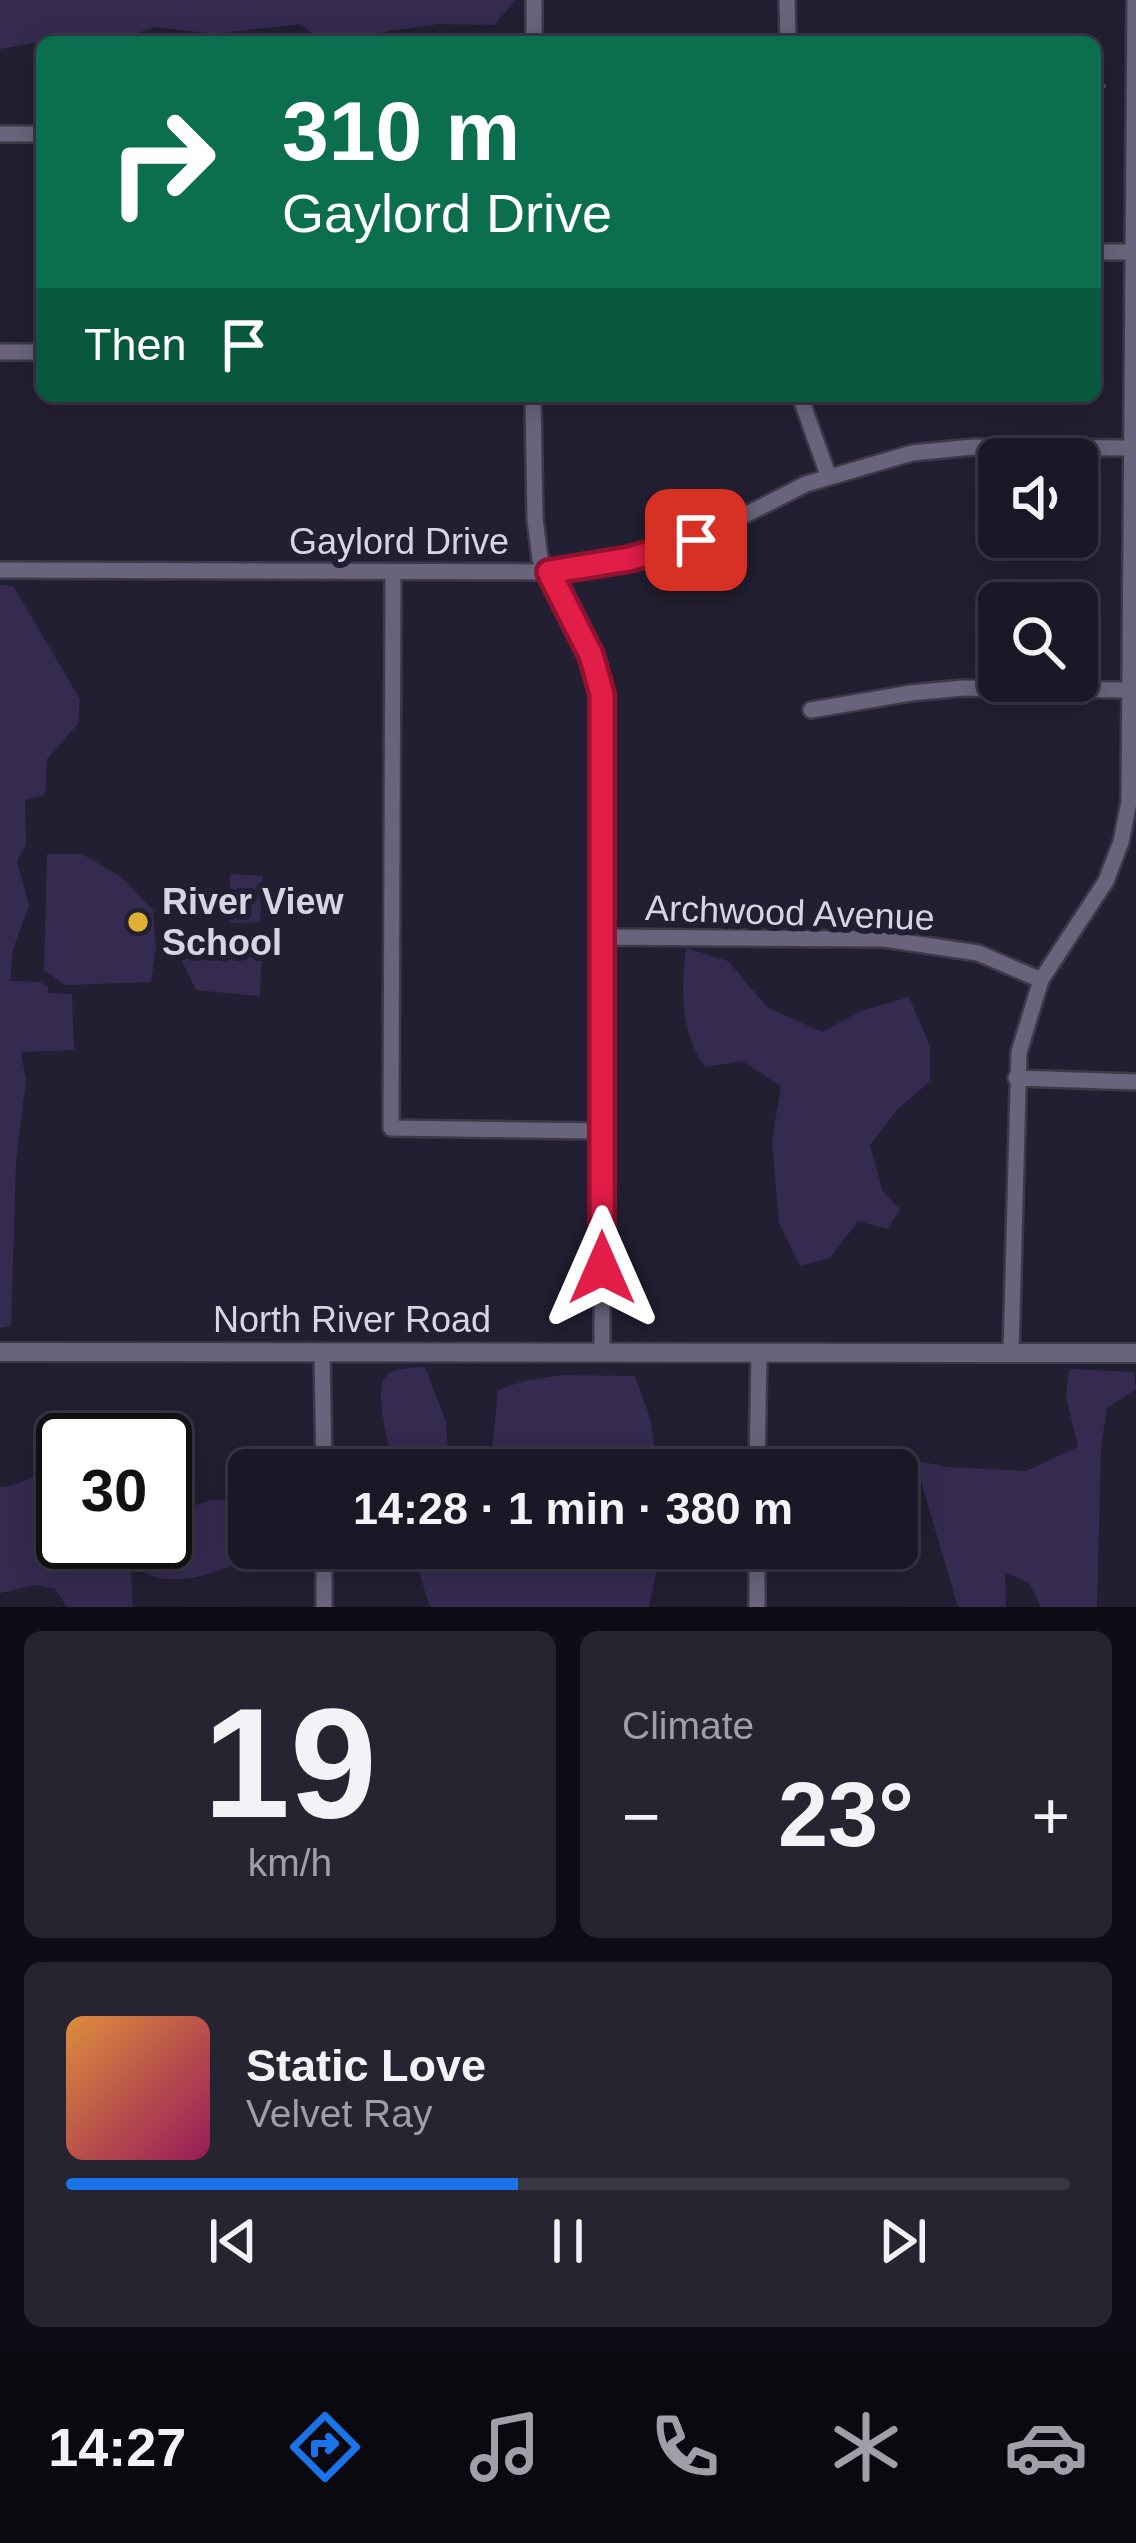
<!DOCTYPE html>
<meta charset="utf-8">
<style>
:root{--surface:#1a1726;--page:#272432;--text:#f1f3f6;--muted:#9f9fa7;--line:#383643;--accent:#1a73e8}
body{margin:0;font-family:Arial,sans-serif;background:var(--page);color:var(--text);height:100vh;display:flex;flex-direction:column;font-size:45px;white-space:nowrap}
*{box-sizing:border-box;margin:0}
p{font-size:39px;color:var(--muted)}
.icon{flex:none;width:66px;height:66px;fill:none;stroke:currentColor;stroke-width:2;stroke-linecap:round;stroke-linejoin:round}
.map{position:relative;height:1607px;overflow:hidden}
.side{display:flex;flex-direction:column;gap:24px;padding:24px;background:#0e0d15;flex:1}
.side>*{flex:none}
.banner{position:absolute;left:36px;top:36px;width:1065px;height:366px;border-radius:18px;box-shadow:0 6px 30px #0003,0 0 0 3px var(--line);background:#0b6e4f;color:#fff;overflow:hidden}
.fabs{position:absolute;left:978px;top:438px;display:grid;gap:24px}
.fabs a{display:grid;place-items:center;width:120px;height:120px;border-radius:18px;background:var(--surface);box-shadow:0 6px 30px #0003,0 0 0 3px var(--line);font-size:60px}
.speed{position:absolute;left:36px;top:1413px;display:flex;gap:24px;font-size:60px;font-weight:700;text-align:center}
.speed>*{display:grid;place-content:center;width:156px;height:156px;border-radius:50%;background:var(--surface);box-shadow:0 6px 30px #0003,0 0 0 3px var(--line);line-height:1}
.speed .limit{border:6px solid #111;border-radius:18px;background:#fff;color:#111}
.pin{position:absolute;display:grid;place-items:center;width:102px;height:102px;color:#fff;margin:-51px;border-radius:24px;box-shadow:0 6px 18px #0006}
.me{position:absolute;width:132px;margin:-66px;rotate:0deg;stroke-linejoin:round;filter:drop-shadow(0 0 9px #0008)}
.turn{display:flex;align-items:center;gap:42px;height:252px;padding:0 48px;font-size:54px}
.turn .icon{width:156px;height:156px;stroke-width:2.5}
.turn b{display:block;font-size:84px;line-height:102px}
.then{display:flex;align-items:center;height:114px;padding:0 48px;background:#0003;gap:24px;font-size:45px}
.big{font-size:90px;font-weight:600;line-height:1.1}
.side .tile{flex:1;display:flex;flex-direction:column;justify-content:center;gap:18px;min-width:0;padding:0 42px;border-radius:18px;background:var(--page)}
.side .dial{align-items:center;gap:0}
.dial b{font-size:156px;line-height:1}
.song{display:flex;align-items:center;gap:36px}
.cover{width:144px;height:144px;border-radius:18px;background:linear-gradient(135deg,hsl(30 70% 55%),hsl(330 70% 35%))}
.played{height:12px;border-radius:6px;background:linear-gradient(90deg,var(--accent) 45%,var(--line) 45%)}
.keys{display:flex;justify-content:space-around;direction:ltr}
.heat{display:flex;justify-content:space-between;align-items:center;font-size:66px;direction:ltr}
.side .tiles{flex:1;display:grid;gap:24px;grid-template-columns:1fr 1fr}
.tile:last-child{grid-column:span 2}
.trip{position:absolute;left:228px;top:1449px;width:690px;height:120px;border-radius:18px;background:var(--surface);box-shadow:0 6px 30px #0003,0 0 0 3px var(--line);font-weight:600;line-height:120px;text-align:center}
.tab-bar{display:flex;height:192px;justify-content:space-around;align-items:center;background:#0a090f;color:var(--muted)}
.tab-bar .icon{width:84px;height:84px}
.tab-bar .current{color:var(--accent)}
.tab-bar b{font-size:54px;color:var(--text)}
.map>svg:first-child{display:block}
</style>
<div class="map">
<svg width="1136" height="1607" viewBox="0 0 1136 1607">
<rect width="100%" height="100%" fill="#231f32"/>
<path fill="#352b50" d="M0 0H516L494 25 439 24 388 31 353 42H323L301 24 213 34 156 27 128 36 78 35 0 49Z
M0 585 13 586 80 699 78 724 47 759 45 795 25 800 26 845 17 861 29 906 13 949 10 981 40 982 48 987V993L72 994 74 1050 21 1052 26 1081 16 1161 11 1326 0 1328Z
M47 854H82L121 877 153 910 156 947 151 982 65 985 44 970Z
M230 874 263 876 260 922 229 923Z
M211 946 262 949 260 996 196 990 182 961Z
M686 948 728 961 767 1007 822 1032 861 1011 909 997 930 1046V1081L896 1111 870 1145 882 1190 900 1210 887 1229 858 1221 830 1258 800 1266 779 1223 772 1142 781 1086 742 1061 705 1067C680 1032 681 990 686 948Z
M425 1367 446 1422 449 1470H395C391 1449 371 1390 387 1375 396 1367 414 1368 425 1367Z
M1069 1369 1134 1372 1136 1389 1107 1408 1101 1446 1097 1607H1041L1030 1584 1005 1572 1006 1607H958L922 1485 919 1461 946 1467 1026 1471 1078 1447 1066 1397Z
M563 1375 635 1376 650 1418 658 1470H490L498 1390 524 1381Z
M63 1461V1542H129L133 1607H67L55 1589 35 1585 0 1593V1487C21 1487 43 1470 63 1461Z
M249 1499V1548H260C239 1569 167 1593 142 1570L145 1558 169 1552 185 1509 211 1500Z
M411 1548H661L649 1607H430Z"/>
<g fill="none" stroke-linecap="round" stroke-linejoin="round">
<path stroke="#504266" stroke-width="4.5" d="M1095 86H1104"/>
<defs>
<path id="minor" d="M787 0 788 42
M534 42V0
M0 134H42
M1095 252H1135
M0 352H42
M533 396 535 519 540 559 563 594 591 655 602 694V1352
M800 396 828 475
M0 570 549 572 668 550 696 540 806 484 912 453 973 447 1136 448
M393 573 391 1128 601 1131
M811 710 911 693 963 688 1130 690
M603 937 884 939 978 953 1041 980
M1016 1078 1136 1082
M322 1352 324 1470
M1011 1352 1019 1052 1041 980 1106 881 1121 842 1129 802 1135 0
M757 1470 759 1352
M324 1607V1548
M757 1607V1548"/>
<path id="tertiary" d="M0 1352 1136 1353"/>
</defs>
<use href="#minor" stroke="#3e3949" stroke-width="20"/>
<use href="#tertiary" stroke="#3e3949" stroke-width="22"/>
<use href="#minor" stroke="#69647b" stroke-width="15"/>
<use href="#tertiary" stroke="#69647b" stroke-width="18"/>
</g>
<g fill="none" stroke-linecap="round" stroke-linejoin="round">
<defs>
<path id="route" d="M602 1268V694L591 655 549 572 629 559 696 540"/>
</defs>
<use href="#route" stroke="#92132f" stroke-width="30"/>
<use href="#route" stroke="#e11d48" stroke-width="21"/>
</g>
<circle fill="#e1af34" stroke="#231f32" stroke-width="4.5" cx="138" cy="922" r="12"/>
<g text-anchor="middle" stroke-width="12" stroke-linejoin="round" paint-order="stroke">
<g font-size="36" fill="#d8d5e3" stroke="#231f32">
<text x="399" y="554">Gaylord Drive</text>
<text transform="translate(790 912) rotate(2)" y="13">Archwood Avenue</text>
<text x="352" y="1332">North River Road</text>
</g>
<g font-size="36" font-weight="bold" fill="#d8d5e3" stroke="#231f32" text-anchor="start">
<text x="162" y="914">River View<tspan x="162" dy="41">School</tspan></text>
</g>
</g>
</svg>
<div class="fabs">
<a><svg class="icon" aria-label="sound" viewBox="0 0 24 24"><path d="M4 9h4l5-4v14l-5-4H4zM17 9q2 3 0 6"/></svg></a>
<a><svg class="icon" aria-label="search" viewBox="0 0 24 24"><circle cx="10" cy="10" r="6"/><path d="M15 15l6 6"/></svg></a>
</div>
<div class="speed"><div class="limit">30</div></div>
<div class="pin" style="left:696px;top:540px;background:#d93025"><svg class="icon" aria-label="arrive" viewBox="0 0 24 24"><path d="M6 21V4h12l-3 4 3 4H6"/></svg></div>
<svg class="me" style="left:602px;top:1268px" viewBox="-20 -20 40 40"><path d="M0-17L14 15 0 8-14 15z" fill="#e11d48" stroke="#fff" stroke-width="4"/></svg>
<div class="trip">14:28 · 1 min · 380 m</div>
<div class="banner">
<div class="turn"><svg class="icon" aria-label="right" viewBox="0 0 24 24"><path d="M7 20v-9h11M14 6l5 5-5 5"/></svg><div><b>310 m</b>Gaylord Drive</div></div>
<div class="then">Then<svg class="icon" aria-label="arrive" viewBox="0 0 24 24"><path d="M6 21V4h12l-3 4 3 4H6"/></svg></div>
</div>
</div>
<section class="side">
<div class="tiles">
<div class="tile dial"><b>19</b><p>km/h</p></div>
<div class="tile"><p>Climate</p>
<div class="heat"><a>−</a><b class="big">23°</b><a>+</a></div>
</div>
<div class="tile">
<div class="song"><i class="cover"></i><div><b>Static Love</b><p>Velvet Ray</p></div></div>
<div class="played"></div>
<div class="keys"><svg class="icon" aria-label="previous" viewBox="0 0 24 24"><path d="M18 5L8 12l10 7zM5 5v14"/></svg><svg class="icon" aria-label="pause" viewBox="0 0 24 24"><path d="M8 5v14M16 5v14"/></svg><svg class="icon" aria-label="next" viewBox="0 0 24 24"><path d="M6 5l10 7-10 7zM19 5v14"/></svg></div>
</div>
</div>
</section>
<nav class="tab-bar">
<b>14:27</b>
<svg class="icon current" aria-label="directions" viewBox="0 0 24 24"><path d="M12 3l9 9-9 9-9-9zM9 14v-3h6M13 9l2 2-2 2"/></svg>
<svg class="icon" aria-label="music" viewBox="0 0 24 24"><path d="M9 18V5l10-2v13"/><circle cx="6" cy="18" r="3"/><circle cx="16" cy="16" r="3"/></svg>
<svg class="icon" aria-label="phone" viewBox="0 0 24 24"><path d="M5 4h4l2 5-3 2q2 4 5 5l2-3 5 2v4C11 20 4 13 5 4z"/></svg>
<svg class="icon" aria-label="climate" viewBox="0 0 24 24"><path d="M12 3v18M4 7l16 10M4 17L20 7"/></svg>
<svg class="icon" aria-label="car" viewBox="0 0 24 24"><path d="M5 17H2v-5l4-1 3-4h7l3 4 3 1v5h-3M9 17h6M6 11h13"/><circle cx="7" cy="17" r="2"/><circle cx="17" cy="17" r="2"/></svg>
</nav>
